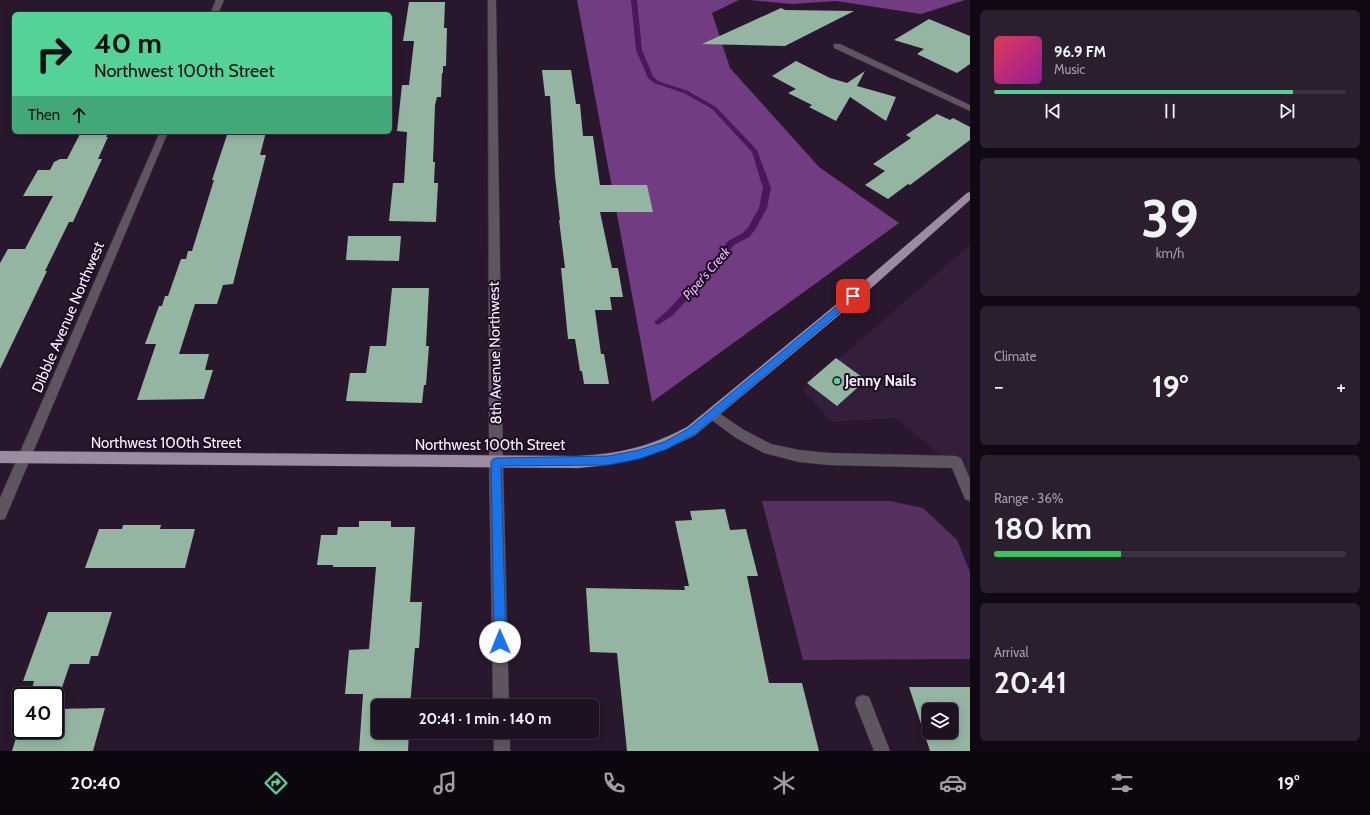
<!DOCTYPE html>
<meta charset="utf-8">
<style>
:root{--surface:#1e1122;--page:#2b1f2f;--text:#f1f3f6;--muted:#a19da5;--line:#3c3140;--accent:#53d397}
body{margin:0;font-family:Cabin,sans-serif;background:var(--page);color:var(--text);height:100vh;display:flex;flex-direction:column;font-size:15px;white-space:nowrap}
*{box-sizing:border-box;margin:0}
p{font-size:13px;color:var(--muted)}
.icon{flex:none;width:22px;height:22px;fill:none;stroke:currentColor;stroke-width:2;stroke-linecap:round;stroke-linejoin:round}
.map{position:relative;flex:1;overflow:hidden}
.drawer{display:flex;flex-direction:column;gap:10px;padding:10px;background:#100913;width:400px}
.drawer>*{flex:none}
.hud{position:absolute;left:12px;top:12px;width:380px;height:122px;border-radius:6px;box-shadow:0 2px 10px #0003,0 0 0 1px var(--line);background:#53d397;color:#111;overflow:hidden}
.buttons{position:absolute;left:922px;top:703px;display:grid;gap:8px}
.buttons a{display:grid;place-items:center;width:36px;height:36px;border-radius:6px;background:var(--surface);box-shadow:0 2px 10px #0003,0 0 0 1px var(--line);font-size:20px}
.speed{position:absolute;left:12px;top:687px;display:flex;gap:8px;font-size:20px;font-weight:700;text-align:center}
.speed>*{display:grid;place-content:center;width:52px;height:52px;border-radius:50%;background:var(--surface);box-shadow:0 2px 10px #0003,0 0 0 1px var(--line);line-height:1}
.speed .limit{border:2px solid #111;border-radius:6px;background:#fff;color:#111}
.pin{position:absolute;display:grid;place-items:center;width:34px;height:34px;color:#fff;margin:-17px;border-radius:8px;box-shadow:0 2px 6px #0006}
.me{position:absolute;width:44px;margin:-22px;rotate:359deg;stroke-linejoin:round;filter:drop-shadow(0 0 3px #0008)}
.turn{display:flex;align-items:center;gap:14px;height:84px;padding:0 16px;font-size:18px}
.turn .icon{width:52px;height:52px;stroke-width:2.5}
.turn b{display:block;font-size:28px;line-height:34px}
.then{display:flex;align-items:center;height:38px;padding:0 16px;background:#0003;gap:8px;font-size:15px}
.big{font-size:30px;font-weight:700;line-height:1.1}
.drawer .card{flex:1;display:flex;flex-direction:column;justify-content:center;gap:6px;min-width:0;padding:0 14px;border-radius:6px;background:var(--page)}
.drawer .dial{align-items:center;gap:0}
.dial b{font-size:52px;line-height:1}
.song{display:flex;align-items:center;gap:12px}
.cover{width:48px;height:48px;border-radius:6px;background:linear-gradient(135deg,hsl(350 70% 55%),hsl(300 70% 35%))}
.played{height:4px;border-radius:2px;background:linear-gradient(90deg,var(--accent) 85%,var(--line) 85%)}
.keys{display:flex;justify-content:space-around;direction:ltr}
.heat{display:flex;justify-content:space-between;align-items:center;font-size:22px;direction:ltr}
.charge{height:6px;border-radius:3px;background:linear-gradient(90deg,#34c759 36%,var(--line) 0)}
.trip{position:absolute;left:371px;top:699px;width:228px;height:40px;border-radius:6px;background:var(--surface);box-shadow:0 2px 10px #0003,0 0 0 1px var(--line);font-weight:700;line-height:40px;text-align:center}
.menu{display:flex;height:64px;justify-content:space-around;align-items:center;background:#0c070e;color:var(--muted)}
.menu .icon{width:28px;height:28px}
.menu .active{color:var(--accent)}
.menu b{font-size:18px;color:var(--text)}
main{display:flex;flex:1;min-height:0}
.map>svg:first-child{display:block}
</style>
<main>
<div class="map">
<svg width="970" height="751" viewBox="0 0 970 751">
<rect width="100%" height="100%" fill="#28172d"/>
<path fill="#341f3b" d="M970 245V480L895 418 831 422 803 390Z"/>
<path fill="#553060" d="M762 501H890L923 508 957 540 970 572V659L803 660Z"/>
<path fill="#713c81" d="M577 0H739L712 13 730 68 819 167 899 223 652 402Z
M749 0H965L921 14 836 1 792 4Z"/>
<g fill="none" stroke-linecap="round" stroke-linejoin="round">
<path fill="#4c175a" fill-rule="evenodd" d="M631 0H637L642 50 653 76 658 81 688 91 716 107 757 150 771 188 767 208 755 230 749 237 734 245 715 270 673 315 658 325 654 322 667 311 709 266 728 241 743 233 749 226 759 208 763 188 752 152 712 109 684 93 654 83 648 78 636 50Z"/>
</g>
<path fill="#93b5a1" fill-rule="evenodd" d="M409 2H445L444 28H447L446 66H443V73H442L441 97H437L435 105 433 162H435L434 183H438L436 222 389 221 393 183H404L407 132 397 131 402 85H409L414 41H403Z
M781 8 785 10 854 11 785 46 702 44Z
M929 19 970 36V64L957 73 917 54 924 49 894 40Z
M796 61 830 78 847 83 865 71 857 86 896 97 886 121 850 97 836 121 809 107 812 105 788 93 796 89 772 76Z
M542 70H571L576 104H580L583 136H593L600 185H647L653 212H600L612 268H618L623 297H610L612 310H595L601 354H604L609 384H584L582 371H580L575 339H568L561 268H565L559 220H560L555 176 550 96H545Z
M937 114 950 120 953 118 970 127V140L910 185 908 184 888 199 865 185 885 171 873 164 911 138 906 135Z
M81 132H109L106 137H108L98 159H102L73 222H69L45 271H47L0 369V263L8 249H25L53 196H23L38 170H50L54 162 60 159H67Z
M228 132H266L260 155H266L233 284 223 285 217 304H195L179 354H209L205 370H213L204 399 137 400 156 344H145L159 306H162L165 296H168L181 259H186L188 251H192L214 180H212Z
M348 236H401L399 261 346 260Z
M392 288H429L426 346H429L426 385H424L422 403 346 401 350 373H366L370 346H386Z
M836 358 866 380 837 406 807 383Z
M725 509 730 530 746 529 758 576H747L769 683H802L819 751H627L617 653 590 652 586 588 685 590 684 586H689L675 521 692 520 690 511Z
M359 521H391V527H415L410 602H422L419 648H415L410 706H378V732H409L408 751H359L363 694H345L349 650 369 649 376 567H333V565H317L321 535H337L338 527H359Z
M123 525H161L160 529H195L185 568H85L99 529H122Z
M48 612H112L98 656H91L89 664H70L55 708V696H30L34 681H23Z
M909 687H970V751H930ZM929 710H951V732H929Z
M105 708 93 751H12L21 722V730H55V709Z"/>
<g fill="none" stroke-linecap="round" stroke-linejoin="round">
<defs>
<path id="minor" d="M216 0H224L218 14H210Z
M488 0H496L503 462 509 706H493L489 462Z
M834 44H840L970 105V111L834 48Z
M160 132H168L7 514 5 519 0 520V498Z
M713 409 744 430 771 444 799 450 829 453 956 456 961 458 970 479V501L965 499 952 468 829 465 799 462 764 453 736 438 709 418 707 414 709 410Z
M863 695 869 697 890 751H874L855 703 857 697Z
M494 732H510V751H494Z"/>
<path id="major" d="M970 192V200L869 290 695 435C656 456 622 465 577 468L0 463V451L577 456C619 454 649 447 687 427L861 284 967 193Z"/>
</defs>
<use href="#minor" stroke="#413146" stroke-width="1"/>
<use href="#major" stroke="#413146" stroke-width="1"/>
<use href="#minor" fill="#5e5560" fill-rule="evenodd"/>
<use href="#major" fill="#9d8ba2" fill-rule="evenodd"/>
</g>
<path fill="#1a73e8" stroke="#114b97" d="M853 293 856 294 858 296 856 299 695 434 667 449 639 459 608 465 501 466 506 642 504 646 500 648 496 646 494 642 491 462 493 459 496 458 608 456 639 450 664 442 688 429Z"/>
<circle fill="#53d397" stroke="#1e0e23" stroke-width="1.5" cx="837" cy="381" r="4"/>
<g text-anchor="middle" stroke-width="4" stroke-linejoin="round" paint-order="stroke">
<g font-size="13" font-style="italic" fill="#e7bbf4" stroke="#1e0e23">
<text transform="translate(706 273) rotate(-49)" y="5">Piper's Creek</text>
</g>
<g font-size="15" fill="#faeffe" stroke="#1e0e23">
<text transform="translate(68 317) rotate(-67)" y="5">Dibble Avenue Northwest</text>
<text transform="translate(495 353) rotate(-91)" y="5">8th Avenue Northwest</text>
<text x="166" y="448">Northwest 100th Street</text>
<text x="490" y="450">Northwest 100th Street</text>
</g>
<g font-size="15" font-weight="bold" fill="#faeffe" stroke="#1e0e23" text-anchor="start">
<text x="845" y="386">Jenny Nails</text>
</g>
</g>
</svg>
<div class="buttons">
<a><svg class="icon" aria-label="layers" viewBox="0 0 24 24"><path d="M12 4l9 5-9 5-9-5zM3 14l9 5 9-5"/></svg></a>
</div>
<div class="speed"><div class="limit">40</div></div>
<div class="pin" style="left:853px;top:296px;background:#d93025"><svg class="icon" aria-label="arrive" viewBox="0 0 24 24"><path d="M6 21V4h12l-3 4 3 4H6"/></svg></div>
<svg class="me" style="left:500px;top:642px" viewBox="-20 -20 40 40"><circle r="19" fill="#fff"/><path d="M0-13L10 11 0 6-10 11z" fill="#1a73e8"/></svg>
<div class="trip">20:41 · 1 min · 140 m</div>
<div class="hud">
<div class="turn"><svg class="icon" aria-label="right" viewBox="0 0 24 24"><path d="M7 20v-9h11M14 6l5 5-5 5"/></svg><div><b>40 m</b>Northwest 100th Street</div></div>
<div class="then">Then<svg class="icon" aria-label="ahead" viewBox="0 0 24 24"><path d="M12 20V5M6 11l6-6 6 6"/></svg></div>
</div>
</div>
<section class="drawer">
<div class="card">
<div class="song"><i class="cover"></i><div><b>96.9 FM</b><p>Music</p></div></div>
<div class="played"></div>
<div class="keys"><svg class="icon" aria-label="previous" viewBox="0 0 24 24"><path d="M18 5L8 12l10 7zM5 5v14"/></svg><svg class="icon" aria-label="pause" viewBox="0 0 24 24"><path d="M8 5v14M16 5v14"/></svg><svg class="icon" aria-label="next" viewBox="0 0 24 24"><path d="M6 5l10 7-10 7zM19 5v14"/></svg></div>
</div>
<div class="card dial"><b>39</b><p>km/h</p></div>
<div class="card"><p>Climate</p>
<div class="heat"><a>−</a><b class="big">19°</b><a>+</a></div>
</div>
<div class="card"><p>Range · 36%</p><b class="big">180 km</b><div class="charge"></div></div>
<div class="card"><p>Arrival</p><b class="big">20:41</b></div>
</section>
</main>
<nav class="menu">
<b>20:40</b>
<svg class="icon active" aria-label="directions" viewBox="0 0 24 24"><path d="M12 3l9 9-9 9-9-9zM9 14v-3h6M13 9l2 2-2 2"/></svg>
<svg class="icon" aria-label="music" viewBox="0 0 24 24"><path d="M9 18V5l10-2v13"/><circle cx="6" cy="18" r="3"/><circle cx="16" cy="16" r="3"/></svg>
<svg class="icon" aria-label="phone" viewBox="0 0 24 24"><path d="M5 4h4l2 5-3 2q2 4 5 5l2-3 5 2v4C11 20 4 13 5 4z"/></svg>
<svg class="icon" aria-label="climate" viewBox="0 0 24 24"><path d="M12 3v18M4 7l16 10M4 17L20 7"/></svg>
<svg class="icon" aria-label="car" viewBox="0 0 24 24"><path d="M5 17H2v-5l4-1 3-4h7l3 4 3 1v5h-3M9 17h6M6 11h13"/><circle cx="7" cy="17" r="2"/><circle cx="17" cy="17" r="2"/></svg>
<svg class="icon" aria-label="filters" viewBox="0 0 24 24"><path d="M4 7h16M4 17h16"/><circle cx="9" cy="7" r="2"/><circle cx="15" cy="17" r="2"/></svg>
<b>19°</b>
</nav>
